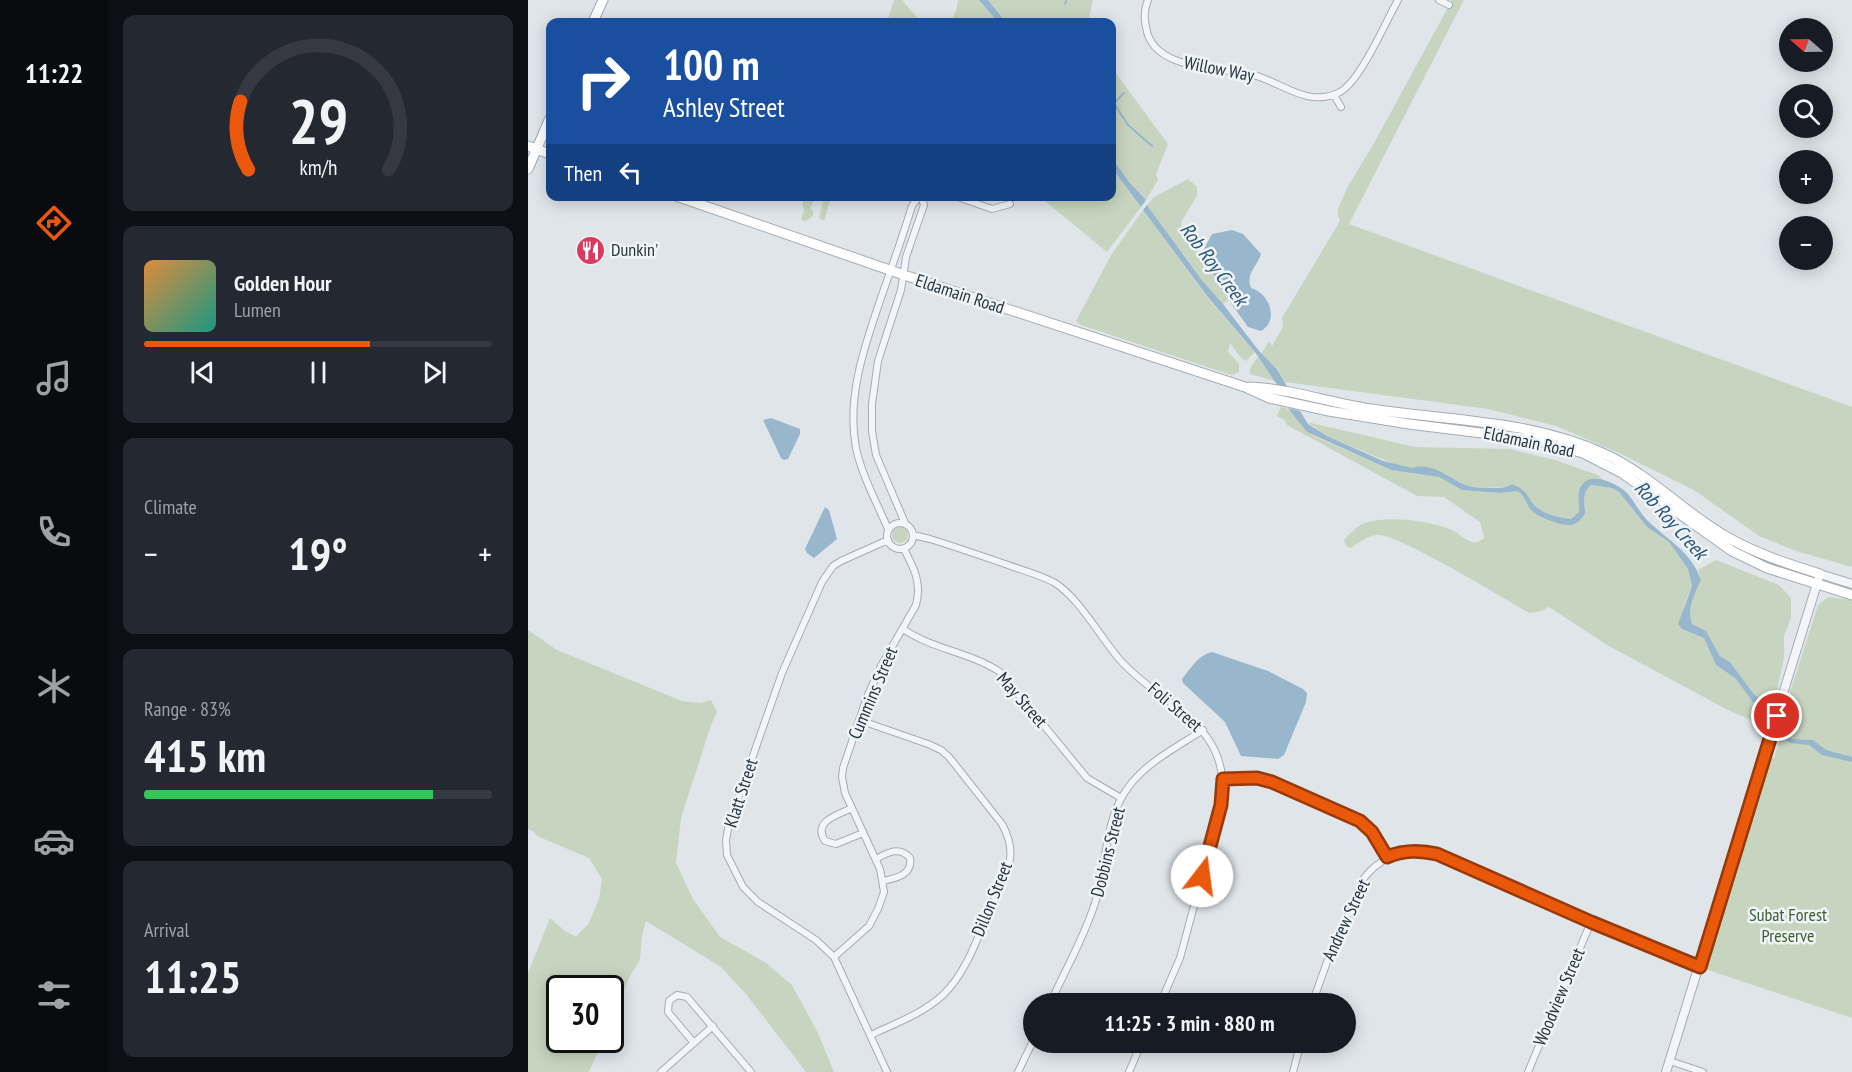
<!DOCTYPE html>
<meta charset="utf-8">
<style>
:root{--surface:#171b24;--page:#242831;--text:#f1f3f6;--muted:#9ea1a6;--line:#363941;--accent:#ea580c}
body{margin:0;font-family:"PT Sans Narrow",sans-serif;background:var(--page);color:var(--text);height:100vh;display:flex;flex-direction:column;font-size:22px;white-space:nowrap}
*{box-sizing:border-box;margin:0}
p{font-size:20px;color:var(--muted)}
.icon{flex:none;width:33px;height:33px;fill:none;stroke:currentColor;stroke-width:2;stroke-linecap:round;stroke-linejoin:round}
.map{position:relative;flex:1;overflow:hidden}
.sheet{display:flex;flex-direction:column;gap:15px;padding:15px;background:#0d0f14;width:420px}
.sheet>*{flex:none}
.top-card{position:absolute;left:18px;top:18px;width:570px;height:183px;border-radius:12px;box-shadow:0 3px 15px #0003;background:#1a4fa0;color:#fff;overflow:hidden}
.needle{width:39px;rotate:290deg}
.buttons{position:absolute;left:1251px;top:18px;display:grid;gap:12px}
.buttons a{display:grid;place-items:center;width:54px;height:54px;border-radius:50%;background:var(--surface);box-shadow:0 3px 15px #0003;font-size:30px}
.speed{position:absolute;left:18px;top:975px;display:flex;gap:12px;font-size:30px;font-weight:700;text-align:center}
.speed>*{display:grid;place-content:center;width:78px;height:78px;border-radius:50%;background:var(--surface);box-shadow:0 3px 15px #0003;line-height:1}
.speed .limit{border:3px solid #111;border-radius:9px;background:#fff;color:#111}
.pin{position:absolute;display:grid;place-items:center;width:51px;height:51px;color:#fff;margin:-26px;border:3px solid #fff;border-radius:50%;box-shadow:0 2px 6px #0007}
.me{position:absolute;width:66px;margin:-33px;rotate:15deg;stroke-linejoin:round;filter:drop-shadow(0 0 4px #0008)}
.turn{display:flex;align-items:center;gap:21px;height:126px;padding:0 18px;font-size:27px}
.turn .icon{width:78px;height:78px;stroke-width:2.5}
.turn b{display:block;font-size:42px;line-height:51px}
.then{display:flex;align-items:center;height:57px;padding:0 18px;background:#0003;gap:12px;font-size:22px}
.big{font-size:45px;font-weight:700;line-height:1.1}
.sheet .card{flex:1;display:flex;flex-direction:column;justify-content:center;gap:9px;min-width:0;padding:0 21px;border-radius:12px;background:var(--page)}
.sheet .dial{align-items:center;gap:0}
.dial svg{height:156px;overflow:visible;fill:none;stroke:var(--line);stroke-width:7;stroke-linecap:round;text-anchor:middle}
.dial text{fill:var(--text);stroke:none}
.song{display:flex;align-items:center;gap:18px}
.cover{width:72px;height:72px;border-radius:9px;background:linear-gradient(135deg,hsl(30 70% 55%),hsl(170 70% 35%))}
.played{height:6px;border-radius:3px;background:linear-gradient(90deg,var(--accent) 65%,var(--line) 65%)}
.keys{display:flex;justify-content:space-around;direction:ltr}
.heat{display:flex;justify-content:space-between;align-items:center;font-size:33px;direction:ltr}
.charge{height:9px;border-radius:4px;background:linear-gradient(90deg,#34c759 83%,var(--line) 0)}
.trip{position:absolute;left:495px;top:993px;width:333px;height:60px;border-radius:30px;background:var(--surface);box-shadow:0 3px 15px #0003;font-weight:700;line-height:60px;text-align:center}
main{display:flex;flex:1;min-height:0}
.menu{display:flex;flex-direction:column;width:108px;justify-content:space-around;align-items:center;background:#090b0e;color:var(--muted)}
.menu .icon{width:42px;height:42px}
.menu .active{color:var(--accent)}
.menu b{font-size:27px;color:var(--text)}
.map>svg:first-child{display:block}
</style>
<main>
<nav class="menu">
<b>11:22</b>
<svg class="icon active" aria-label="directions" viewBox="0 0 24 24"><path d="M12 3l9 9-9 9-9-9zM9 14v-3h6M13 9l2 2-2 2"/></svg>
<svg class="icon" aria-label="music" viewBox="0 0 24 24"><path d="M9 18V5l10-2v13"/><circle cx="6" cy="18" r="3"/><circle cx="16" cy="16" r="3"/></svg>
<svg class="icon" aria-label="phone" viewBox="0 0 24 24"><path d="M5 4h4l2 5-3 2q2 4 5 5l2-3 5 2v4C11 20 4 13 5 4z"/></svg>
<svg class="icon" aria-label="climate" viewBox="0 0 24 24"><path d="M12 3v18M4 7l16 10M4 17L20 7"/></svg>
<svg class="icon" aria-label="car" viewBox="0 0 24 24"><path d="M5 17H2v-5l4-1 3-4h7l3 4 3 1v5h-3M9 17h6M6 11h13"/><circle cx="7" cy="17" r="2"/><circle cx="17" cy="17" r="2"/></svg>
<svg class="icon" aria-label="filters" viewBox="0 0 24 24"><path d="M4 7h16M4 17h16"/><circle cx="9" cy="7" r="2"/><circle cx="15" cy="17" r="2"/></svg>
</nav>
<section class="sheet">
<div class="card dial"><svg viewBox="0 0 100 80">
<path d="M14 69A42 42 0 1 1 86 69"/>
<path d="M14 69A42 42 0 0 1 10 34" stroke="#ea580c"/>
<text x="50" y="56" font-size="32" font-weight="700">29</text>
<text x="50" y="72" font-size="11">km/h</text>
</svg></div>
<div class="card">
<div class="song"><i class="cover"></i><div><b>Golden Hour</b><p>Lumen</p></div></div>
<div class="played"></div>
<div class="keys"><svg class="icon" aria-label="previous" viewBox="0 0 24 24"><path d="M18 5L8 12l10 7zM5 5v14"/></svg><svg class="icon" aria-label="pause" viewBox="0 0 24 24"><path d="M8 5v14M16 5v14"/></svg><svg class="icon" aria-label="next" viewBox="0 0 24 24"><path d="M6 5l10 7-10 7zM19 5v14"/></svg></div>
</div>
<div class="card"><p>Climate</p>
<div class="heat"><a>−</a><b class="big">19°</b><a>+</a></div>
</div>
<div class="card"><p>Range · 83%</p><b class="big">415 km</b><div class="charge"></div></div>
<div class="card"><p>Arrival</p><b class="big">11:25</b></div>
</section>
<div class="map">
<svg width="1324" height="1072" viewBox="0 0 1324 1072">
<rect width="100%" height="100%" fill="#e0e5ea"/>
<path fill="#c7d5c0" d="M366 0H374L393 22H359Z
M430 0H451L470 22H423L429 8Z
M460 0H565L560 22H478Z
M924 0H936L821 224 1324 407V567L1268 551 1231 536 1166 490 1091 453 1028 426 960 409 757 382 749 368 733 354 741 341 744 346 755 327 754 318 812 221 810 216V209L820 186 845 145Z
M584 68 640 144 628 174 630 180 618 200 601 182 584 158Z
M584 168 613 207 579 252 512 197 584 196Z
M660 179 669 187V196L653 222 654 230 676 259 701 300 695 304 673 279 619 205 626 197Z
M277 197H288L282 208 285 211V216L276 222 273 219 276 210 274 203Z
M296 197H303L296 221 291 218Z
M615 210 679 297 727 352 718 361 713 358 702 343 700 352 711 364V372L704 375 694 372 553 325 548 321 583 255Z
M730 357 747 381 722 374V368Z
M753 406C767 410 773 428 786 436L863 470 911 477 934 490 972 493 989 491C997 497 998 504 1003 510 1011 520 1031 523 1043 525L1057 514C1057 503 1053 493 1063 485L1084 488 1091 492 1119 527 1141 542 1160 569 1164 586 1157 602 1153 619 1154 629 1176 638 1188 665 1207 678 1239 721 1234 725 1198 709 1079 645 1021 607 1013 611 1001 613C978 600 866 531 848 535 840 536 830 543 823 548L818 546 816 540C821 534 829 526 837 523 860 515 902 521 924 530 930 533 937 540 944 542 949 543 952 541 956 538L952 522 916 497 889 496 759 425 756 420 749 416Z
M779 422 887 447 982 449 1027 460 1070 475 1075 480H1060L1051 498V512L1043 519C1034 518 1019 515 1011 509 998 500 1003 491 984 484L979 487 957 488 941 486 868 465 799 436Z
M364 535a8 8 0 1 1 16 0a8 8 0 1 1-16 0Z
M1188 560 1251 585 1263 598V618L1256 636V658L1247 700 1243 710 1225 693 1202 662 1192 656 1178 631 1164 624C1159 607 1166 596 1173 580L1170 570Z
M1300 597 1324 600V1018L1177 969 1243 759 1246 758 1257 723 1254 720V717L1290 605Z
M0 630 29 650 154 701 173 703 183 700 189 712 183 725 153 818 148 863 165 899 192 937 238 963 264 985 289 1031 306 1072H278L218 994 193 967 118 921 114 936 112 960 102 976 83 1019 82 988H32V1040H75L61 1072H0V973L22 918 37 931 48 937 61 923 71 899 74 879 61 858 9 836 6 832 0 829Z"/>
<path fill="#98b7cd" d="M451 0H460L478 22H470Z
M584 158 601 182 618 200 613 207 584 168Z
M619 205 673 279 695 304 731 351 749 369 760 388 750 386 727 352 679 296 615 210Z
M704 230 715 234 733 254C729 267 717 274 723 288 741 293 752 320 733 331L720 327 705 306 676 259V249L684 234Z
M760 408 772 411 780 424 799 436 855 461 884 468C903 462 917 475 933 483 943 488 955 488 966 488 973 488 978 488 984 484 1003 491 998 500 1011 509 1019 515 1034 518 1043 519L1051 512C1052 504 1048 492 1054 485 1063 471 1090 484 1099 493 1106 501 1111 511 1118 519 1138 539 1163 551 1173 580 1166 596 1159 607 1164 624L1178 631 1192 656 1202 662 1225 693 1243 710 1263 739 1285 740 1298 750 1324 757V762L1294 755 1281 745 1262 743 1253 736 1242 725 1207 678 1188 665 1176 638 1154 629 1150 624 1164 586 1160 569 1141 542 1119 527 1091 492 1084 488 1063 485C1053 493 1057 503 1057 514 1053 519 1050 524 1043 525 1034 526 1008 517 1003 510 998 504 997 496 989 491L972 493 934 490 911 477 863 470 779 432Z
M243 418 272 429V434L260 459 256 460 253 458 235 420Z
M297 507 301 510 309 539 286 558 279 553 277 549Z
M684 652 740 671 775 689 779 693 778 702 756 755 750 759 713 756 697 722 655 683 654 679C663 668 670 655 684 652Z"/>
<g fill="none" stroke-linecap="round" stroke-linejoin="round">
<path stroke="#98b7cd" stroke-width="2" d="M537 4 538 1
M584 100 600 125 624 146
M586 103 596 93"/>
<defs>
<path id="minor" d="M620 0C616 9 616 18 618 27 624 70 688 67 722 74 753 81 779 109 812 92 833 80 857 23 870 0
M911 0 921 5
M806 95 813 107
M427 196 464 209 482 204
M377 523 348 455 344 431V404L350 361 373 290 378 257 396 205 393 196
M359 536a13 13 0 1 1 26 0a13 13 0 1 1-26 0Z
M360 529C349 503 334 476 328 448 318 395 338 342 355 292 365 264 375 235 384 206L391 196
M385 535 402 539C428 547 454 556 480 565 496 571 513 575 527 583 551 598 573 638 592 660 636 709 706 724 693 805L652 958 632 1004
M375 629C406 650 442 652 472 672L559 778 593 798
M331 720 400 744 413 750 421 757 474 824C480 835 484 846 482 859 480 874 471 889 465 902 451 933 440 971 415 995 394 1014 368 1023 343 1035
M695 779C707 779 720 777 732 779 750 782 821 812 834 824 845 833 852 844 859 857
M324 808C310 815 284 821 297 841L308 844 335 833
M348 859C360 852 372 846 382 858 385 875 368 878 355 881
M306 957 341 926 350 909 356 892 352 869 317 793 314 777 315 768 339 697 353 666 388 605C394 583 386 568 376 549
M522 1004C537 970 556 938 567 903 579 866 576 821 599 789 617 763 649 747 675 730
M784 1004 799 962 836 878C855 854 879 847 909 854L1063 922 1172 967
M166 1043 140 1012 141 1001 149 995 159 997 223 1072
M1142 1061 1175 1072
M133 1072 185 1026
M359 1072 306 957 288 940 230 902 215 887 199 855 198 840 201 824 254 673 294 582 305 566 313 561 360 540
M490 1072 506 1039
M601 1072 614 1042
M765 1072 773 1042
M1000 1072 1063 922"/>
<path id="tertiary" d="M1138 1072 1292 574 1324 584"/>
<path id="secondary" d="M0 146 22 154
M148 196 376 275 717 387 741 398 801 411 881 424 1002 439 1055 453 1094 473 1204 551 1239 568 1324 595
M722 387C763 389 803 403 843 409 923 421 1005 420 1079 455 1123 476 1157 513 1199 537 1229 554 1260 564 1292 574"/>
<path id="primary" d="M65 22 75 0
M0 169 22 118"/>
</defs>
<use href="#minor" stroke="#a5acb5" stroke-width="8"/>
<use href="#tertiary" stroke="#a5acb5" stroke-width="10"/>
<use href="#secondary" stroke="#a5acb5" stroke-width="11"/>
<use href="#primary" stroke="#9eaab7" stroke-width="11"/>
<use href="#minor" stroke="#f3f5f8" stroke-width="6"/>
<use href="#tertiary" stroke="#f3f5f8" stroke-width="8"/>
<use href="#secondary" stroke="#fff" stroke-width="9"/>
<use href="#primary" stroke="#fff" stroke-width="9"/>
</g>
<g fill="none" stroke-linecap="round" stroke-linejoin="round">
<defs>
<path id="route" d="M674 876 693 805 695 779 729 778 744 782 832 821 844 832 859 857C876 850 891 850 909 854L1063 922 1172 967 1249 716"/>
</defs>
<use href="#route" stroke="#983908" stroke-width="15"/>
<use href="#route" stroke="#ea580c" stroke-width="10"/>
</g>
<defs>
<symbol id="restaurant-disc" viewBox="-11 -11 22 22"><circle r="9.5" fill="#d93a62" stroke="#eff4f7"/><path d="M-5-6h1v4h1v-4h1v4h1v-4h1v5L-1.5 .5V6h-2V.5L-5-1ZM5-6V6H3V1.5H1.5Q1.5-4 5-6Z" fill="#fff"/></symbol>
</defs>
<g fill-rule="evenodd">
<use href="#restaurant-disc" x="46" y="234" width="33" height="33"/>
</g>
<g text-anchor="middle" stroke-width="5" stroke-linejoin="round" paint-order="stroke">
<g font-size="18" fill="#273443" stroke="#eff4f7">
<text transform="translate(691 69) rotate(11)" y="6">Willow Way</text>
<text transform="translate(432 294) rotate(18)" y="6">Eldamain Road</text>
<text transform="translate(1001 442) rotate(12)" y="6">Eldamain Road</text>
<text transform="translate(345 693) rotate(-67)" y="6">Cummins Street</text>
<text transform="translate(494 700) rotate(49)" y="6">May Street</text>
<text transform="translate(647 707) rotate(41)" y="6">Foli Street</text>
<text transform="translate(213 793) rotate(-72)" y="6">Klatt Street</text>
<text transform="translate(580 852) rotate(-76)" y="6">Dobbins Street</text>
<text transform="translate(464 899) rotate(-68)" y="6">Dillon Street</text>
<text transform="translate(818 920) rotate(-65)" y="6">Andrew Street</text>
<text transform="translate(1031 997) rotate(-67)" y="6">Woodview Street</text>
</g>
<g font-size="18" fill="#273443" stroke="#eff4f7" text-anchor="start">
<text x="83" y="256">Dunkin'</text>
</g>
<g font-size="18" fill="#406033" stroke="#eff4f7">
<text x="1260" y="921">Subat Forest<tspan x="1260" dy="21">Preserve</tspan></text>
</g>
<g font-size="20" font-style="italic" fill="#2d577a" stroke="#eff4f7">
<text transform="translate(686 264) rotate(53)" y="7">Rob Roy Creek</text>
<text transform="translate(1143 520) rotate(48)" y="7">Rob Roy Creek</text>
</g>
</g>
</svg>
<div class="buttons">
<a><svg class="needle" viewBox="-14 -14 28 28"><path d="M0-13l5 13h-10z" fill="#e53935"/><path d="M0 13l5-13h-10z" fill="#9ea1a6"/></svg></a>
<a><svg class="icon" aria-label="search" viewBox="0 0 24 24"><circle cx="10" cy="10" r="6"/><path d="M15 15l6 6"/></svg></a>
<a>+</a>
<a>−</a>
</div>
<div class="speed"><div class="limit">30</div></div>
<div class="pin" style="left:1249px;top:716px;background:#d93025"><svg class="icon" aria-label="arrive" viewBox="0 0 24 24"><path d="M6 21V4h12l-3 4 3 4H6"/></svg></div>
<svg class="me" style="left:674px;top:876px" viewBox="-20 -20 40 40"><circle r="19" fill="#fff"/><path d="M0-13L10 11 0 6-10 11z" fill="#ea580c"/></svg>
<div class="trip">11:25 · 3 min · 880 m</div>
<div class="top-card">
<div class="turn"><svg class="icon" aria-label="right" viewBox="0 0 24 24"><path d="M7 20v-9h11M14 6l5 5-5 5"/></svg><div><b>100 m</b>Ashley Street</div></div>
<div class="then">Then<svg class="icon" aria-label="left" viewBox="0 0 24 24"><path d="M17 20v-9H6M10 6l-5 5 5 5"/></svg></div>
</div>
</div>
</main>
